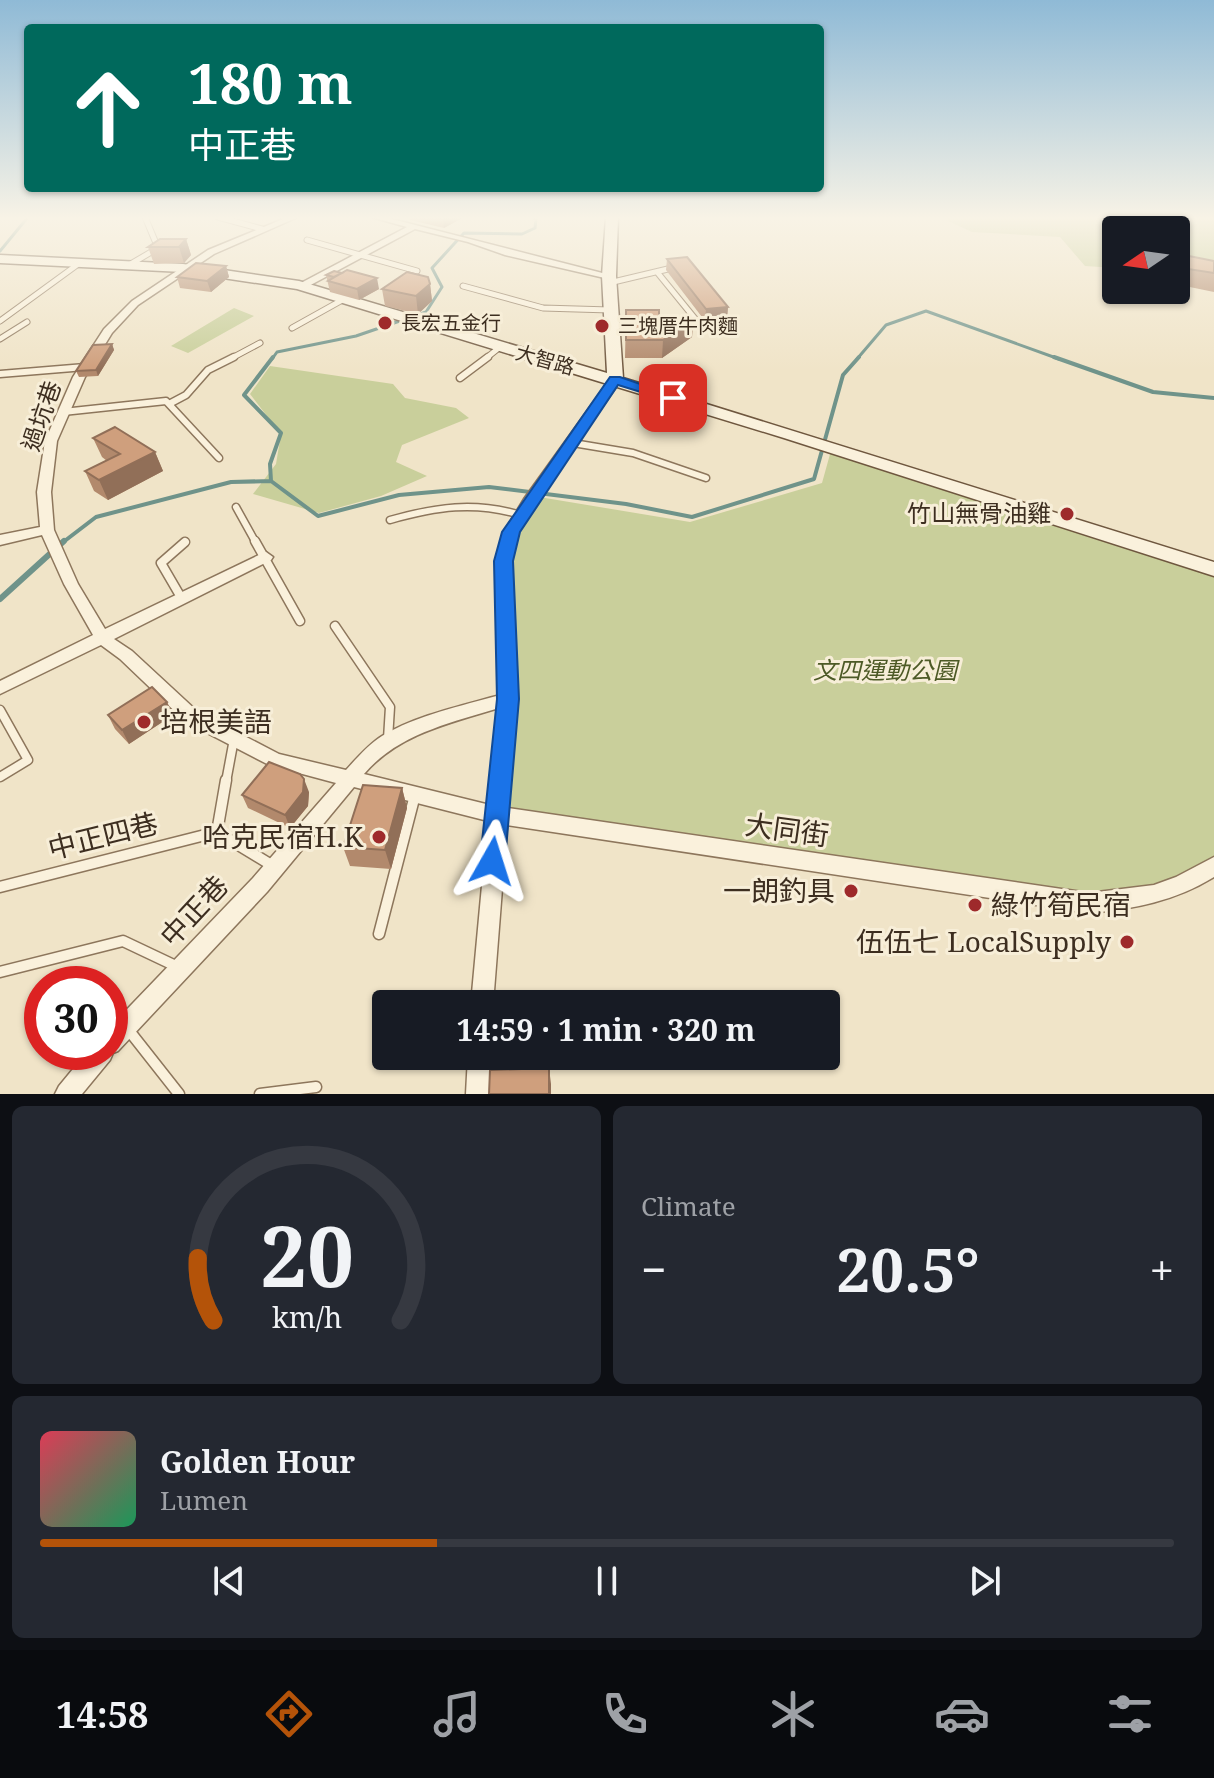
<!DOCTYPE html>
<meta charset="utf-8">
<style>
:root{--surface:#171b24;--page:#242831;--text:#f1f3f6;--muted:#9ea1a6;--line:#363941;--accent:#b45309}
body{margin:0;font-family:"Noto Serif","Noto Sans TC",serif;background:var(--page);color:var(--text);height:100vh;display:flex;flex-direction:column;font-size:30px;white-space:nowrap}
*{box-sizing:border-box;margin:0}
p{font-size:26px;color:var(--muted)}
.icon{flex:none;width:44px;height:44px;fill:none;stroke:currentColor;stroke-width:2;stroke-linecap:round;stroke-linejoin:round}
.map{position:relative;height:1094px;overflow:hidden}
.details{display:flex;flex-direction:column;gap:12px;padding:12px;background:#0d0f14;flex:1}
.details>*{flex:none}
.hud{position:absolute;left:24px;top:24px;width:800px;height:168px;border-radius:8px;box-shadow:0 2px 6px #0004;background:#00695c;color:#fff;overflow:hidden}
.needle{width:52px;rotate:257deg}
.tools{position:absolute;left:1102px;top:216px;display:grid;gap:16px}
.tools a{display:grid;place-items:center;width:88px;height:88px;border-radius:8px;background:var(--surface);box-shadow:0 2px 6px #0004;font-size:40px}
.speed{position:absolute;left:24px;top:966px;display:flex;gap:16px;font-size:40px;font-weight:700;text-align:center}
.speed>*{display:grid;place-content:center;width:104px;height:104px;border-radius:50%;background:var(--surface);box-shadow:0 2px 6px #0004;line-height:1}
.speed .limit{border:12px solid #d22;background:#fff;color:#111}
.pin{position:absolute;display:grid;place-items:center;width:68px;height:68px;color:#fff;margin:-34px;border-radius:16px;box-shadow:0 4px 12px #0006}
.me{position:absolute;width:88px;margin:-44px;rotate:6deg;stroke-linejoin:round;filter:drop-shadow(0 0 6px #0008)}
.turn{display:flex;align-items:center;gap:28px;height:168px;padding:0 32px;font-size:36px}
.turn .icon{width:104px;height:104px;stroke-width:2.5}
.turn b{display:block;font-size:56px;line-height:68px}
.big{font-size:60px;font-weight:700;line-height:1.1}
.details .tile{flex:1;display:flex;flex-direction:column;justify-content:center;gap:12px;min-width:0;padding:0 28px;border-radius:12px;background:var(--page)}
.details .dial{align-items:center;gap:0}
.dial svg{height:208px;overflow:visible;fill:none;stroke:var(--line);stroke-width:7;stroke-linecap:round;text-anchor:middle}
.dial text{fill:var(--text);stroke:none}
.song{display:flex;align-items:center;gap:24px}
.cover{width:96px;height:96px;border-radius:12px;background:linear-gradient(135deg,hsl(350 70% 55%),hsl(150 70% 35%))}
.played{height:8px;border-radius:4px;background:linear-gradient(90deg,var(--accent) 35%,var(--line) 35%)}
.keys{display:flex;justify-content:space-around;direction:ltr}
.heat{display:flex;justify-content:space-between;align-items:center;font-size:44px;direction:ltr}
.details .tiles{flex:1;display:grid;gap:12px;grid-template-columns:1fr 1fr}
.tile:last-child{grid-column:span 2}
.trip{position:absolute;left:372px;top:990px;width:468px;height:80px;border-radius:8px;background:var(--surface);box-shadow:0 2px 6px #0004;font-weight:700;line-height:80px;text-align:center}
.menu{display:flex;height:128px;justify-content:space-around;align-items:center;background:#090b0e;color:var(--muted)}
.menu .icon{width:56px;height:56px}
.menu .current{color:var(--accent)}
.menu b{font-size:36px;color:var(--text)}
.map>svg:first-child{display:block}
</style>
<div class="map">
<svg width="1214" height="1094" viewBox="0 0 1214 1094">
<rect width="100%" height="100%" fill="#f0e4c8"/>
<path fill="#c9cf9b" d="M947 217H1214V279L1176 272V230H1116V268L1085 266 1060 237 972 232 948 221Z
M234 308 254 316 188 353 171 346Z
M270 366 393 384 405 398 456 408 469 418 402 445 396 462 427 476 381 496 319 513 253 494 276 464 281 434 250 394Z
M832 447 1214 568V856L1188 884 1089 903 504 810V561L533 496 690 522 822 483Z"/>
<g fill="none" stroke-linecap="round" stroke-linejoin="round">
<path stroke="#6f938a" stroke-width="3" d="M0 251 28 217
M272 359 277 352 356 336 426 312 442 287 432 268 464 233 522 234 535 228 536 219 531 217
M857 359 886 325 926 311 1059 359"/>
<path stroke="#6f938a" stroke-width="4" d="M1054 357 1153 392 1214 398
M271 481 270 464 281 433 244 395 273 357
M62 543 96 517 231 482 271 481 318 516 399 495 489 487 626 504 692 517 814 479 843 375 859 357"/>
<path stroke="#6f938a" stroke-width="6" d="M0 599 64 541"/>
<defs>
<path id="lane-far3" d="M218 217 262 229
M307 240 417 271
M129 265 158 248 145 217
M657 272 701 326
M609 283 672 268
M463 286 543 308 610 310
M0 321 81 262
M292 328 344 299
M0 339 27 322
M230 359 260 343
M485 359 500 347"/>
<path id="lane-far2" d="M0 374 85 367
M460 378 488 357
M169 404 186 395 208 370 234 357
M63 412 166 401 219 458
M573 443 633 453 706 478
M236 507 256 543
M390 520C436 507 474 501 521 515"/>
<path id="lane-far1" d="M255 541 300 621
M182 599 161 563 185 542
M335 626 390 707 388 739
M0 710 28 760 0 777
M226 782 234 739"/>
<path id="lane" d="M217 832 226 780
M0 887 217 832 273 866
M379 934 415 795
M0 972 123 941 180 968
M127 1028 179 1094
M260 1094 316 1087"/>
<path id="street" d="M288 217H298L214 254 138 305 112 333 85 377 57 441 51 492 54 530 78 584 105 629 261 554 266 552 273 557 271 560 114 639 132 651 198 712 279 754 346 770C357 758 369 744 382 736 417 715 461 706 500 695L497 561 504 532 524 499 611 378 615 377 621 380 535 503 518 532 511 561 516 699 508 808 1089 893 1154 885 1176 877 1214 857V877C1175 901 1134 909 1089 913L507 825 493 1004H471L488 821 354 787 267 892 118 1051 113 1053 110 1060 82 1094H55L59 1086 87 1052H110V1027L253 878 336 783 269 765 186 722 120 659 101 645 0 694V681L93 635 64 584 42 535 0 545V535L40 527 37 492 45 441 73 377 104 329 132 301 208 250ZM499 708 490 805 364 774C398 734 450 723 499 708Z
M371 217H384L614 276 609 279 505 255 468 242 415 229 305 288H299V284L407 227Z
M468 1056H490V1094H466Z"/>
<path id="secondary" d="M606 217H618L616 276 623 378 1214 562V576L784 438 297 289 183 272 0 263V255L183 264 299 281 607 373 602 276Z"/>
</defs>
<use href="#lane-far3" stroke="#8d765c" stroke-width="7"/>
<use href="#lane-far2" stroke="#8d765c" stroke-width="9"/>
<use href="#lane-far1" stroke="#8d765c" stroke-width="11"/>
<use href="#lane" stroke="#8d765c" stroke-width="13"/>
<use href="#street" stroke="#8d765c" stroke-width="3"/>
<use href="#secondary" stroke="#6f573f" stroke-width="3"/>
<use href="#lane-far3" stroke="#faf1dc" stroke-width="5"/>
<use href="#lane-far2" stroke="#faf1dc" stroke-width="6"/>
<use href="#lane-far1" stroke="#faf1dc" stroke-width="8"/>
<use href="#lane" stroke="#faf1dc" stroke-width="10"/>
<use href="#street" fill="#faf1dc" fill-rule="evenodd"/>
<use href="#secondary" fill="#faf1dc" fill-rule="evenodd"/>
</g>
<path fill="#b2896c" d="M409 217H464L444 228 410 220Z
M186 239 191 255 184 263 154 264 148 247Z
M1189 256 1214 261V292L1180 285 1182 273Z
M667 259 728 307 727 318 705 321 666 270Z
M226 266 229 277 211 292 180 288 177 277Z
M326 275 379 289 359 300 330 292Z
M430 284 432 301 418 314 385 306 382 289Z
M626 310 659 319 693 320 692 337 662 358H625Z
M112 344 114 350 98 376 79 377 76 371Z
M93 438 155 452 163 471 108 500 94 491 85 471 107 461 102 457Z
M167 702 173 715 129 744 115 729 108 715Z
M402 788 407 808 391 869 350 866 343 847Z
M309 792 308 806 290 828 248 808 242 795Z"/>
<path fill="#916f58" d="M443 217H464L444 228Z
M186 239 191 255 184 263 179 247Z
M226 266 229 277 211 292 207 281Z
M377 278 379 289 359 300 357 289Z
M430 284 432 301 418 314 416 296Z
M728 307 727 318 705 321 706 309Z
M693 320 692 337 662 358 663 340Z
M112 344 114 350 98 376 96 370Z
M155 452 163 471 108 500 99 480Z
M167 702 173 715 129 744 122 730Z
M304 779 309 792 308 806 290 828 285 815Z
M402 788 407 808 391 869 385 850Z
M549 1068 551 1084V1094H549Z"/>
<path fill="#cf9f7d" stroke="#916f58" stroke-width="2" d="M160 239H186L179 247H148Z
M1189 256 1214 261V273L1188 269Z
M687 257 728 307 706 309 667 259Z
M196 263 226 266 207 281 177 277Z
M347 270 377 278 357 289 328 281Z
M334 271 342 273 334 277 326 275Z
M407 272 428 277 430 284 416 296 382 289Z
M626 310H659V319H626Z
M626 319 693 320 663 340H626Z
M112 344 96 370 76 371 93 345Z
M115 427 155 452 99 480 85 471 120 454 93 438Z
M152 687 167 702 122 730 108 715Z
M269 762 300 774 304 779 303 792 285 815 242 795Z
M363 785 402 788 385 850 343 847Z
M549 1068V1094H489L490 1070Z"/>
<linearGradient id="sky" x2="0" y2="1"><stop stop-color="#8fbad6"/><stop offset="0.59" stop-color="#f8f3e6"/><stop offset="1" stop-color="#f8f3e6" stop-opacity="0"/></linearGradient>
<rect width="1214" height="370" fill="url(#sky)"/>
<path fill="#1a73e8" stroke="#114b97" stroke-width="2" d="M610 377H620L681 398 673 402 618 385 520 532 513 561 519 699 505 861 501 870 492 873 483 870 480 861 497 699 494 561 502 532Z"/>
<g fill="#9e2a2b" stroke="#f7eed8" stroke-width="3">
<circle cx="385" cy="323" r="8"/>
<circle cx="602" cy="326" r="8"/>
<circle cx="1067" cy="514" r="8"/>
<circle cx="144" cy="722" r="8"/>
<circle cx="379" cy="837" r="8"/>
<circle cx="851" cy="891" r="8"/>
<circle cx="975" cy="905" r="8"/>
<circle cx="1127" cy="942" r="8"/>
</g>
<g text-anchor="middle" stroke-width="6" stroke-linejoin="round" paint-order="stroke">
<g font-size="20" fill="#3d2e20" stroke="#f7eed8" text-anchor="start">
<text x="401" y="330">長宏五金行</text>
<text x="618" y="333">三塊厝牛肉麵</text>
</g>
<g font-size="20" fill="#3d2e20" stroke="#f7eed8">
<text transform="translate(545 360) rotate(16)" y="7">大智路</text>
</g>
<g font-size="24" fill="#3d2e20" stroke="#f7eed8">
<text transform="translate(42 416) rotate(-71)" y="8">過坑巷</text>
</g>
<g font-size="24" fill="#3d2e20" stroke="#f7eed8" text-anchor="end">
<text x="1051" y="522">竹山無骨油雞</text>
</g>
<g font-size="24" font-style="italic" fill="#4d5a26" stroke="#f7eed8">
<text x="885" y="679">文四運動公園</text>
</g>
<g font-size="28" fill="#3d2e20" stroke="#f7eed8" text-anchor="end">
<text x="160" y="732" text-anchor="start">培根美語</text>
<text x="363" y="847">哈克民宿H.K</text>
<text x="835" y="901">一朗釣具</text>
<text x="991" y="915" text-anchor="start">綠竹筍民宿</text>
<text x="1111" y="952">伍伍七 LocalSupply</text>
</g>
<g font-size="28" fill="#3d2e20" stroke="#f7eed8">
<text transform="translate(787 830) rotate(8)" y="10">大同街</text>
<text transform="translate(103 836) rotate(-14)" y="10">中正四巷</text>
<text transform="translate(194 911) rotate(-47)" y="10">中正巷</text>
</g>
</g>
</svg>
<div class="tools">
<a><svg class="needle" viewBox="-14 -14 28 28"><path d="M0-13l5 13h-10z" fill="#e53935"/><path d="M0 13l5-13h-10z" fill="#9ea1a6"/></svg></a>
</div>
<div class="speed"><div class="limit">30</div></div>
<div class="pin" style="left:673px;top:398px;background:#d93025"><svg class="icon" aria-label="arrive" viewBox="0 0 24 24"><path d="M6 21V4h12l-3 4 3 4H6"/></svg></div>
<svg class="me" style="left:492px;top:861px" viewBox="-20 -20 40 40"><path d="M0-17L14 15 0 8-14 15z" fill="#1a73e8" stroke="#fff" stroke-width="4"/></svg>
<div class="trip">14:59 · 1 min · 320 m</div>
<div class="hud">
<div class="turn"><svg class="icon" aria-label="ahead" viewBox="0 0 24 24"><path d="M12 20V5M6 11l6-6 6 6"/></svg><div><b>180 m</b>中正巷</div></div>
</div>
</div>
<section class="details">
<div class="tiles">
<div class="tile dial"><svg viewBox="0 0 100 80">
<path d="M14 69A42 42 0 1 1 86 69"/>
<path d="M14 69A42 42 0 0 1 8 45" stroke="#b45309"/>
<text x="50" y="56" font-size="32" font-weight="700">20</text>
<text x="50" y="72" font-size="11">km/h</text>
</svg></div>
<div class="tile"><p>Climate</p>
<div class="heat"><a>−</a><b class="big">20.5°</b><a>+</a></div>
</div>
<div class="tile">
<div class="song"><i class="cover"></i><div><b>Golden Hour</b><p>Lumen</p></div></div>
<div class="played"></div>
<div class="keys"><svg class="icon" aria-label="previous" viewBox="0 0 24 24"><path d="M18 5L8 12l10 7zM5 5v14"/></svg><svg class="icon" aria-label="pause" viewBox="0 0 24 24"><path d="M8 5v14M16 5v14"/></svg><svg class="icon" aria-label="next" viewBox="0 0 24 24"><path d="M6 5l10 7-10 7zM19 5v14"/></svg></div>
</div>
</div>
</section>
<nav class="menu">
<b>14:58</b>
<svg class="icon current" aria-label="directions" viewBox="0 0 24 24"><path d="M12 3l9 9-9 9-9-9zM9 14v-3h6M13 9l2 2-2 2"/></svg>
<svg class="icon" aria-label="music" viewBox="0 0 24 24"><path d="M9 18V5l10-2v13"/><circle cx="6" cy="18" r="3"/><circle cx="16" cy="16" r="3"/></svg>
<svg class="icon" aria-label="phone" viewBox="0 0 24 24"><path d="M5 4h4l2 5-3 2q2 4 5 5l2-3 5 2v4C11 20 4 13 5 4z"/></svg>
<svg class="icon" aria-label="climate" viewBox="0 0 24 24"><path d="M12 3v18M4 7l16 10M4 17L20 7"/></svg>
<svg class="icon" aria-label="car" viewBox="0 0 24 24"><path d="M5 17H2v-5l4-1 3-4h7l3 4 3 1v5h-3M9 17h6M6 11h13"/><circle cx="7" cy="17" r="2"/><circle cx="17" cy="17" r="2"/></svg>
<svg class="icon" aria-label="filters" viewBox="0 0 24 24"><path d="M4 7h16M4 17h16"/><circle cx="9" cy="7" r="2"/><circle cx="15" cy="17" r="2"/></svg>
</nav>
